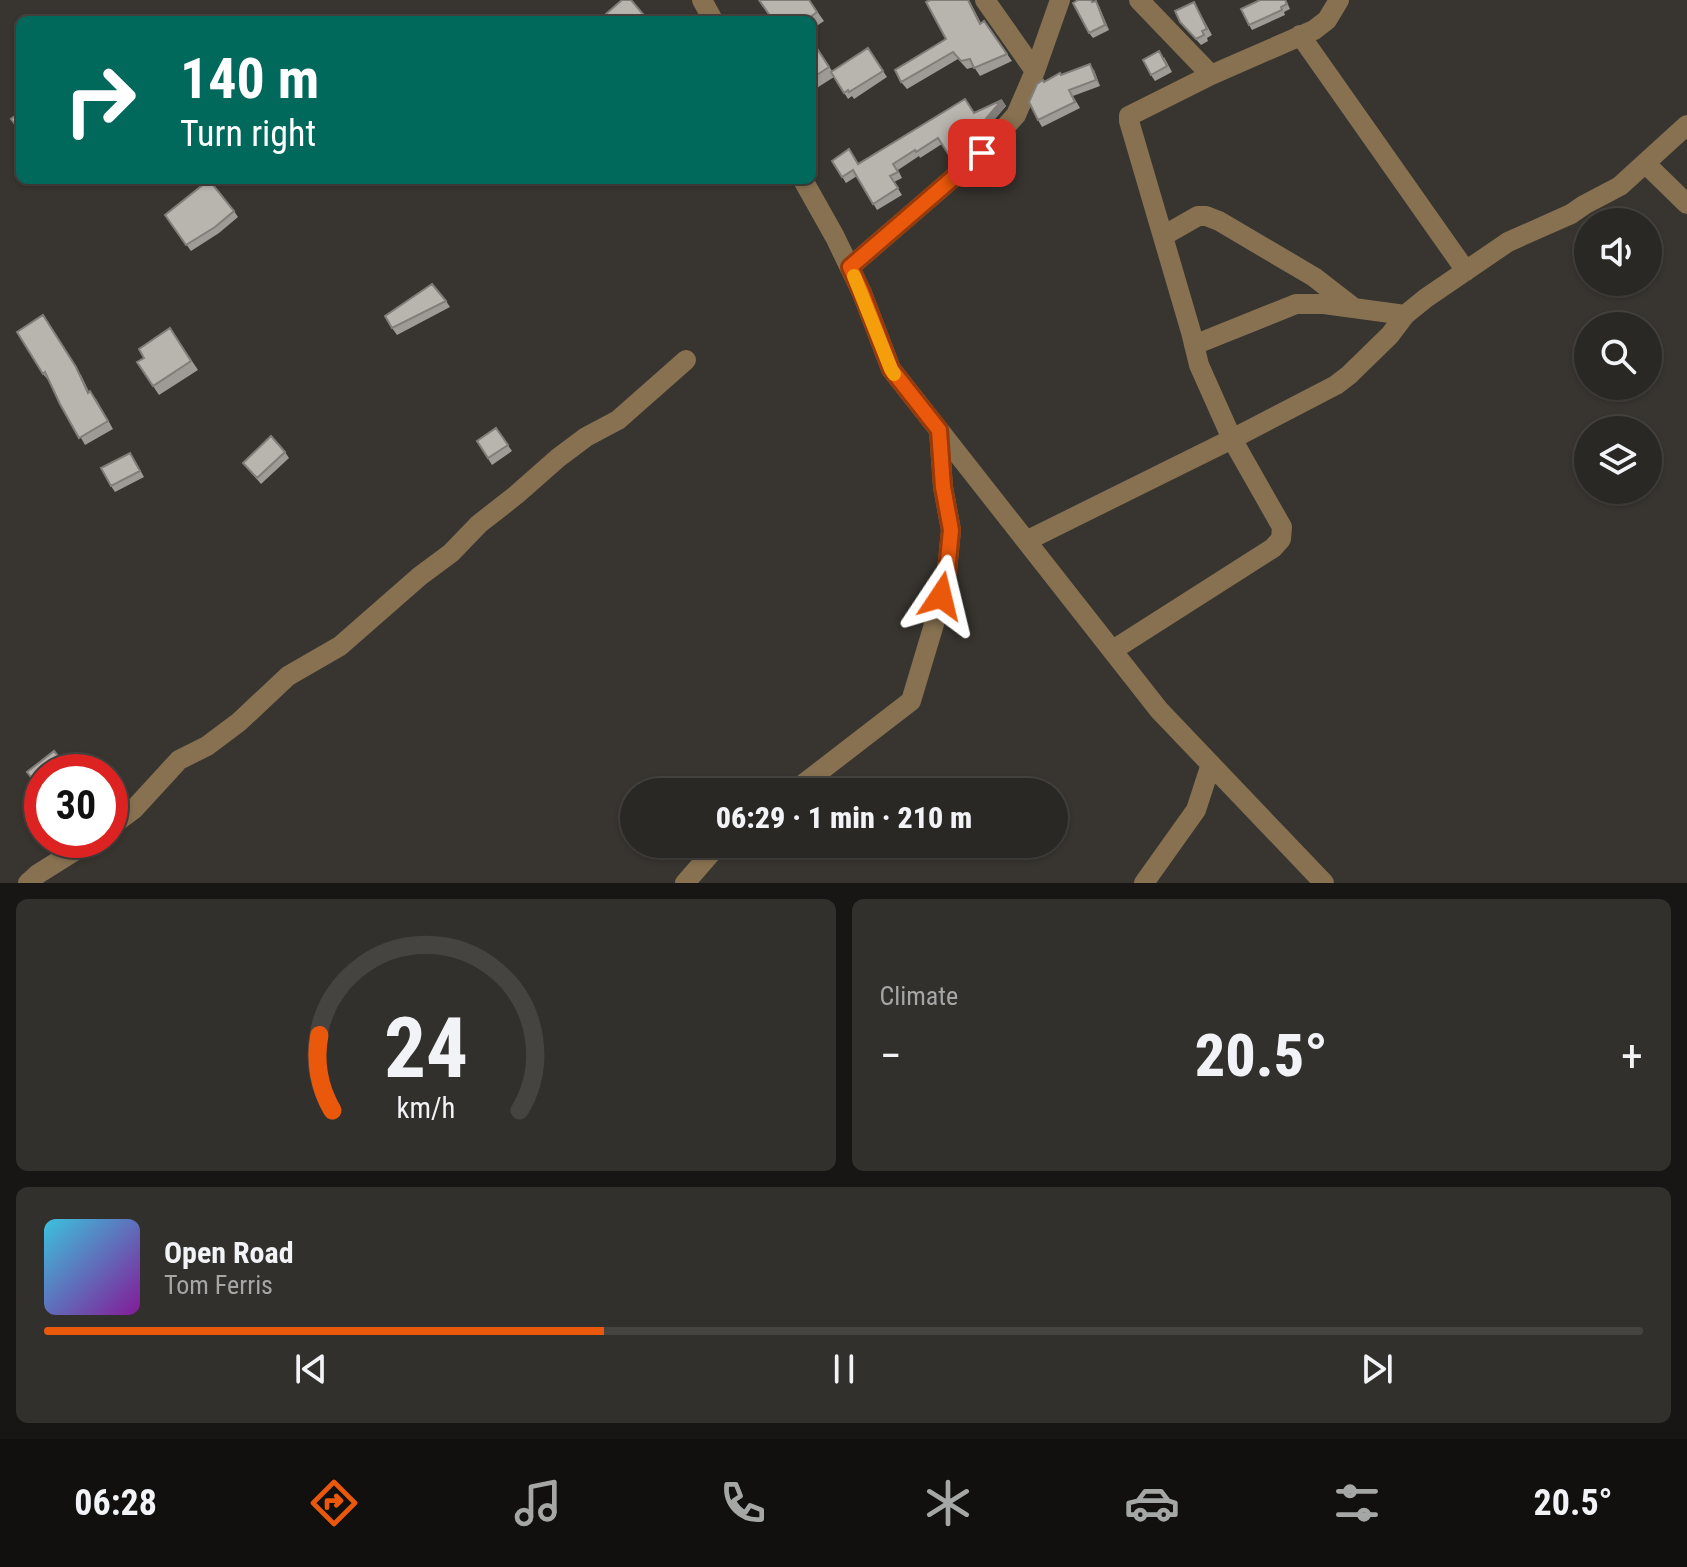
<!DOCTYPE html>
<meta charset="utf-8">
<style>
:root{--surface:#2a2824;--page:#32302c;--text:#f1f3f6;--muted:#a5a6a6;--line:#464441;--accent:#ea580c}
body{margin:0;font-family:"Roboto Condensed",sans-serif;background:var(--page);color:var(--text);height:100vh;display:flex;flex-direction:column;font-size:30px;white-space:nowrap}
*{box-sizing:border-box;margin:0}
p{font-size:26px;color:var(--muted)}
.icon{flex:none;width:44px;height:44px;fill:none;stroke:currentColor;stroke-width:2;stroke-linecap:round;stroke-linejoin:round}
.map{position:relative;height:883px;overflow:hidden}
.panel{display:flex;flex-direction:column;gap:16px;padding:16px;background:#171614;flex:1}
.panel>*{flex:none}
.top-card{position:absolute;left:16px;top:16px;width:800px;height:168px;border-radius:12px;box-shadow:0 2px 6px #0004,0 0 0 2px var(--line);background:#00695c;color:#fff;overflow:hidden}
.tools{position:absolute;left:1574px;top:208px;display:grid;gap:16px}
.tools a{display:grid;place-items:center;width:88px;height:88px;border-radius:50%;background:var(--surface);box-shadow:0 2px 6px #0004,0 0 0 2px var(--line);font-size:40px}
.speed{position:absolute;left:24px;top:754px;display:flex;gap:16px;font-size:40px;font-weight:700;text-align:center}
.speed>*{display:grid;place-content:center;width:104px;height:104px;border-radius:50%;background:var(--surface);box-shadow:0 2px 6px #0004,0 0 0 2px var(--line);line-height:1}
.speed .limit{border:12px solid #d22;background:#fff;color:#111}
.pin{position:absolute;display:grid;place-items:center;width:68px;height:68px;color:#fff;margin:-34px;border-radius:16px;box-shadow:0 4px 12px #0006}
.me{position:absolute;width:88px;margin:-44px;rotate:10deg;stroke-linejoin:round;filter:drop-shadow(0 0 6px #0008)}
.turn{display:flex;align-items:center;gap:28px;height:168px;padding:0 32px;font-size:36px}
.turn .icon{width:104px;height:104px;stroke-width:2.5}
.turn b{display:block;font-size:56px;line-height:68px}
.big{font-size:60px;font-weight:800;line-height:1.1}
.panel .card{flex:1;display:flex;flex-direction:column;justify-content:center;gap:12px;min-width:0;padding:0 28px;border-radius:12px;background:var(--page)}
.panel .dial{align-items:center;gap:0}
.dial svg{height:208px;overflow:visible;fill:none;stroke:var(--line);stroke-width:7;stroke-linecap:round;text-anchor:middle}
.dial text{fill:var(--text);stroke:none}
.song{display:flex;align-items:center;gap:24px}
.cover{width:96px;height:96px;border-radius:12px;background:linear-gradient(135deg,hsl(190 70% 55%),hsl(290 70% 35%))}
.played{height:8px;border-radius:4px;background:linear-gradient(90deg,var(--accent) 35%,var(--line) 35%)}
.keys{display:flex;justify-content:space-around;direction:ltr}
.heat{display:flex;justify-content:space-between;align-items:center;font-size:44px;direction:ltr}
.panel .tiles{flex:1;display:grid;gap:16px;grid-template-columns:1fr 1fr}
.card:last-child{grid-column:span 2}
.trip{position:absolute;left:620px;top:778px;width:448px;height:80px;border-radius:40px;background:var(--surface);box-shadow:0 2px 6px #0004,0 0 0 2px var(--line);font-weight:800;line-height:80px;text-align:center}
.tab-bar{display:flex;height:128px;justify-content:space-around;align-items:center;background:#11100e;color:var(--muted)}
.tab-bar .icon{width:56px;height:56px}
.tab-bar .selected{color:var(--accent)}
.tab-bar b{font-size:36px;color:var(--text)}
.map>svg:first-child{display:block}
</style>
<div class="map">
<svg width="1687" height="883" viewBox="0 0 1687 883">
<rect width="100%" height="100%" fill="#383530"/>
<g fill="none" stroke-linecap="round" stroke-linejoin="round">
<path stroke="#877151" stroke-width="20" d="M702 0 713 20
M985 0 1035 71
M1139 0 1211 75
M1300 35 1466 271
M1645 163 1687 204
M803 180 835 237 862 293 891 369 1159 710 1324 883
M1163 236 1198 216H1206L1219 221 1314 277 1354 308
M850 267 982 153 1016 115 1035 71 1060 0
M1194 345 1296 304H1324L1405 315
M1026 541 1232 439 1336 385 1349 375 1390 335 1405 315 1426 298 1508 242 1571 214 1584 205 1620 186 1687 125
M1113 650 1273 548 1281 539 1282 527 1232 439 1199 365 1191 332 1129 121V116L1211 75 1314 30 1327 20 1339 0
M793 792 911 701 935 621 947 571 951 530 943 487 939 430
M110 827 134 809 179 760 207 746 239 722 288 676 340 646 420 576 451 553 479 524 516 495 558 458 586 437 618 420 686 360
M28 883 38 874 92 840
M685 883 719 844
M1144 883 1196 810 1211 764"/>
</g>
<path fill="#9e9b96" d="M809 0 824 21 812 29V20H773Z
M930 0H969L981 23 984 21 1012 61 980 76 974 67 967 69 958 59 907 89 901 82 946 39Z
M1260 0H1286L1290 9 1284 12 1285 15 1252 30 1249 25Z
M1096 1 1099 6 1109 30 1093 38 1089 33 1093 2Z
M1194 2 1212 35 1207 38 1208 41 1201 45 1180 22Z
M812 39 832 71 868 48 887 77 854 99 852 96 848 99 834 77 812 91Z
M1164 57 1172 72 1155 81 1151 75Z
M1094 70 1100 86 1073 96 1080 108 1042 127 1038 120 1044 82 1061 75Z
M1002 100 1006 106 982 134 971 141 972 144 953 161 942 144 920 158 919 156 898 170 902 178 894 182 902 195 877 210 857 176 846 183 832 161 853 155 858 164Z
M234 211 238 217 219 233 191 251 165 215Z
M446 301 450 307 397 335 392 328Z
M170 328 198 370 159 395 137 362 144 358Z
M17 332 81 375 89 392 96 399 113 429 85 445 49 381 43 374Z
M496 428 512 451 492 465 477 441Z
M285 452 289 458 261 484 243 463Z
M134 459 144 477 115 492 111 486Z"/>
<path fill="#817e7a" d="M1096 1 1099 6 1109 30 1105 25Z
M1090 64 1094 70 1100 86 1096 80Z
M1002 100 1006 106 982 134 978 128Z
M43 315 81 375 93 400 88 393Z"/>
<path fill="#b8b4ae" stroke="#817e7a" stroke-width="2" d="M622 0H631L648 20H599Z
M759 0H809L817 12 806 20H773Z
M930 0H968L980 24 984 21 1007 54 974 68 970 59 961 61 953 52 901 82 895 70 946 39 926 2Z
M1078 0H1091L1092 2 1096 1 1105 25 1089 33 1073 3Z
M1260 0H1285L1287 4 1281 7 1282 10 1249 25 1241 9Z
M1194 2 1207 29 1202 31 1204 35 1196 39 1180 22 1175 11Z
M812 41 829 67 812 78Z
M868 48 883 71 849 92 848 90 844 93 831 72Z
M1159 51 1167 66 1151 75 1143 60Z
M1090 64 1096 80 1069 90 1075 102 1038 120 1029 102 1037 84 1043 80 1044 82 1060 73 1061 75Z
M965 99 974 113 1002 100 978 128 966 135 968 138 949 155 938 138 916 152 915 150 893 164 898 172 890 176 898 188 873 204 853 170 842 177 832 161 849 149 858 164Z
M20 112V131L11 119Z
M209 180 234 211 215 227 186 245 165 215Z
M432 284 446 301 392 328 385 316Z
M43 315 76 367 88 393 90 391 108 421 79 438 60 404 45 372 43 374 17 332Z
M170 328 191 361 153 386 137 362 144 358 139 349Z
M496 428 508 445 488 458 477 441Z
M271 436 285 452 257 478 243 463Z
M130 453 140 471 111 486 101 468Z
M54 751 68 768 63 772H42L41 790 27 772Z"/>
<g fill="none" stroke-linecap="round" stroke-linejoin="round">
<defs>
<path id="route" d="M941 596 947 571 951 530 943 487 939 430 891 369 862 293 850 267 982 153"/>
</defs>
<use href="#route" stroke="#983908" stroke-width="20"/>
<use href="#route" stroke="#ea580c" stroke-width="14"/>
<path stroke="#f59e0b" stroke-width="14" d="M854 276 891 369 894 374"/>
</g>
</svg>
<div class="tools">
<a><svg class="icon" aria-label="sound" viewBox="0 0 24 24"><path d="M4 9h4l5-4v14l-5-4H4zM17 9q2 3 0 6"/></svg></a>
<a><svg class="icon" aria-label="search" viewBox="0 0 24 24"><circle cx="10" cy="10" r="6"/><path d="M15 15l6 6"/></svg></a>
<a><svg class="icon" aria-label="layers" viewBox="0 0 24 24"><path d="M12 4l9 5-9 5-9-5zM3 14l9 5 9-5"/></svg></a>
</div>
<div class="speed"><div class="limit">30</div></div>
<div class="pin" style="left:982px;top:153px;background:#d93025"><svg class="icon" aria-label="arrive" viewBox="0 0 24 24"><path d="M6 21V4h12l-3 4 3 4H6"/></svg></div>
<svg class="me" style="left:941px;top:596px" viewBox="-20 -20 40 40"><path d="M0-17L14 15 0 8-14 15z" fill="#ea580c" stroke="#fff" stroke-width="4"/></svg>
<div class="trip">06:29 · 1 min · 210 m</div>
<div class="top-card">
<div class="turn"><svg class="icon" aria-label="right" viewBox="0 0 24 24"><path d="M7 20v-9h11M14 6l5 5-5 5"/></svg><div><b>140 m</b>Turn right</div></div>
</div>
</div>
<section class="panel">
<div class="tiles">
<div class="card dial"><svg viewBox="0 0 100 80">
<path d="M14 69A42 42 0 1 1 86 69"/>
<path d="M14 69A42 42 0 0 1 9 40" stroke="#ea580c"/>
<text x="50" y="56" font-size="32" font-weight="700">24</text>
<text x="50" y="72" font-size="11">km/h</text>
</svg></div>
<div class="card"><p>Climate</p>
<div class="heat"><a>−</a><b class="big">20.5°</b><a>+</a></div>
</div>
<div class="card">
<div class="song"><i class="cover"></i><div><b>Open Road</b><p>Tom Ferris</p></div></div>
<div class="played"></div>
<div class="keys"><svg class="icon" aria-label="previous" viewBox="0 0 24 24"><path d="M18 5L8 12l10 7zM5 5v14"/></svg><svg class="icon" aria-label="pause" viewBox="0 0 24 24"><path d="M8 5v14M16 5v14"/></svg><svg class="icon" aria-label="next" viewBox="0 0 24 24"><path d="M6 5l10 7-10 7zM19 5v14"/></svg></div>
</div>
</div>
</section>
<nav class="tab-bar">
<b>06:28</b>
<svg class="icon selected" aria-label="directions" viewBox="0 0 24 24"><path d="M12 3l9 9-9 9-9-9zM9 14v-3h6M13 9l2 2-2 2"/></svg>
<svg class="icon" aria-label="music" viewBox="0 0 24 24"><path d="M9 18V5l10-2v13"/><circle cx="6" cy="18" r="3"/><circle cx="16" cy="16" r="3"/></svg>
<svg class="icon" aria-label="phone" viewBox="0 0 24 24"><path d="M5 4h4l2 5-3 2q2 4 5 5l2-3 5 2v4C11 20 4 13 5 4z"/></svg>
<svg class="icon" aria-label="climate" viewBox="0 0 24 24"><path d="M12 3v18M4 7l16 10M4 17L20 7"/></svg>
<svg class="icon" aria-label="car" viewBox="0 0 24 24"><path d="M5 17H2v-5l4-1 3-4h7l3 4 3 1v5h-3M9 17h6M6 11h13"/><circle cx="7" cy="17" r="2"/><circle cx="17" cy="17" r="2"/></svg>
<svg class="icon" aria-label="filters" viewBox="0 0 24 24"><path d="M4 7h16M4 17h16"/><circle cx="9" cy="7" r="2"/><circle cx="15" cy="17" r="2"/></svg>
<b>20.5°</b>
</nav>
